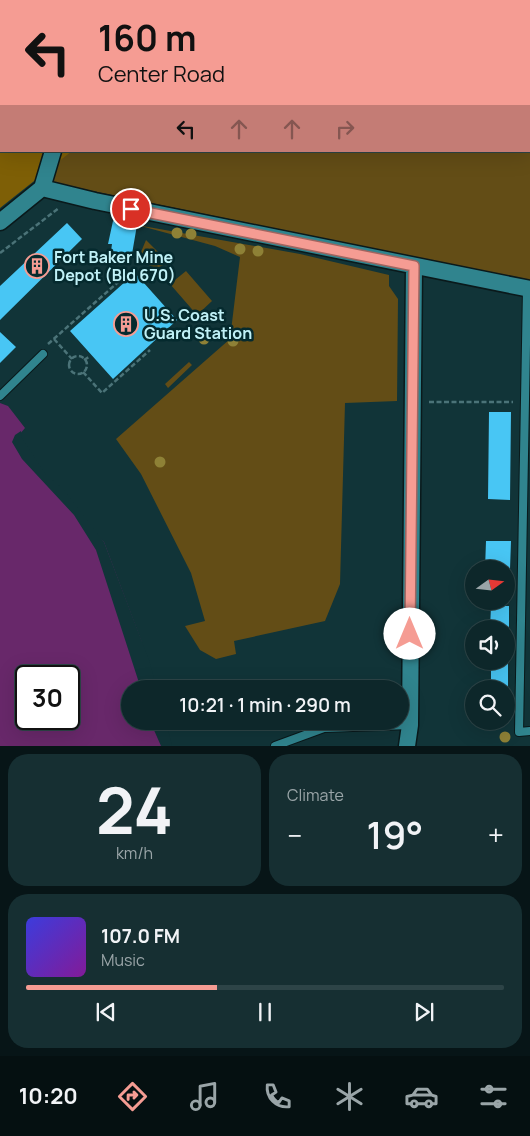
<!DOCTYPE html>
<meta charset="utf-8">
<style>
:root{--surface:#0d272a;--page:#162f32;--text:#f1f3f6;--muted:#9aa5a8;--line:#2d4447;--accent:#f59c93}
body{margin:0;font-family:Manrope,sans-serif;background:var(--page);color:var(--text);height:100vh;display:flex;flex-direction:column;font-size:19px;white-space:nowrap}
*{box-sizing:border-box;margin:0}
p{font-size:16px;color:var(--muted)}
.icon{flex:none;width:28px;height:28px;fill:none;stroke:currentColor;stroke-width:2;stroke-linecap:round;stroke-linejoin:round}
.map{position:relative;height:746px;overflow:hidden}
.details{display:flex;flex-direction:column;gap:8px;padding:8px;background:#071517;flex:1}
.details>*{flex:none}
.top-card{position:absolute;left:0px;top:0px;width:530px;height:152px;box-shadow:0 5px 20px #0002,0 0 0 1px var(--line);background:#f59c93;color:#111;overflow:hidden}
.needle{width:32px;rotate:75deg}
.buttons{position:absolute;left:465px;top:560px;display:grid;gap:10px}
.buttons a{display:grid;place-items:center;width:50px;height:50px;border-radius:50%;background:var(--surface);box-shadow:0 5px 20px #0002,0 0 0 1px var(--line);font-size:25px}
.speed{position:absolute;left:15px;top:665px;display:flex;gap:10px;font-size:25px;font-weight:700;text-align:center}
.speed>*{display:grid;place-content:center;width:65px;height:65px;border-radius:50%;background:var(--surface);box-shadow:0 5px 20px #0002,0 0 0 1px var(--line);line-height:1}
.speed .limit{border:2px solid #111;border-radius:8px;background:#fff;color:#111}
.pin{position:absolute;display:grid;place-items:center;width:42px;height:42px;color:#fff;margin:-21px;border:2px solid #fff;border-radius:50%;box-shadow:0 1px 5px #0007}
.me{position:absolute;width:55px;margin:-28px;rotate:0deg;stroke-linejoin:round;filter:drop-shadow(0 0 4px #0008)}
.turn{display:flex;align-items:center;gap:18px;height:105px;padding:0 15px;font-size:22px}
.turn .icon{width:65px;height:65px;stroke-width:2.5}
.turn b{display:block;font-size:35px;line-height:42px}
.lanes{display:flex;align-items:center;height:48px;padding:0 15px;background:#0003;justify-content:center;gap:25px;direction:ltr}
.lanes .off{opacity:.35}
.big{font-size:38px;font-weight:600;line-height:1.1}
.details .widget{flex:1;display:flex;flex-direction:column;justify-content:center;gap:8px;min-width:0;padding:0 18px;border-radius:20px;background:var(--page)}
.details .dial{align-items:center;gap:0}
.dial b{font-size:65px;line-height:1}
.song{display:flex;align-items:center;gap:15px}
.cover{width:60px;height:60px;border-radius:8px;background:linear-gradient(135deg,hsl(240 70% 55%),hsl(290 70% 35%))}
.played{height:5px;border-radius:2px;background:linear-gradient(90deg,var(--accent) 40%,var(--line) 40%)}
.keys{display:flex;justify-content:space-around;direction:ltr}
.heat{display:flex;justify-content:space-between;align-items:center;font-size:28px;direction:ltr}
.details .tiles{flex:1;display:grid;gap:8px;grid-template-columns:1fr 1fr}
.widget:last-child{grid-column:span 2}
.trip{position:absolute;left:121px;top:680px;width:288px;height:50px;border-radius:25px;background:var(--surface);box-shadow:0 5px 20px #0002,0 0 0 1px var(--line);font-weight:600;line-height:50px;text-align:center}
.tab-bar{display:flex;height:80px;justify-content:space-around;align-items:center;background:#051011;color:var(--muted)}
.tab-bar .icon{width:35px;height:35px}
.tab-bar .active{color:var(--accent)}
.tab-bar b{font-size:22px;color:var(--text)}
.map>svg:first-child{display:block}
</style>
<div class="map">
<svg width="530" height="746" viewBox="0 0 530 746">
<rect width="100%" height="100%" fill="#113438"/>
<path fill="#634d16" d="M121 0H530V281L44 181 55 151H529V1Z
M137 225 300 254 389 275V286L398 299 397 401 345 403 340 584 325 621 234 641 236 654 216 659 200 650 185 626 205 621 191 573 141 474 116 439 230 339 240 257 215 246Z
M146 240 169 263 156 268 146 264 141 252Z
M186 271 212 301 197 315 170 284Z
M189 362 192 365 168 388 165 384Z"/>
<path fill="#7e5f06" d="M0 0 105 1H1V151H72L0 208Z"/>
<path fill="#68286a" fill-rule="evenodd" d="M0 403 8 406 25 428 19 435 44 477 104 542 141 640 156 689H130V721H165L171 746H0ZM26 676H69V719H26Z"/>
<path fill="#113438" d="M21 431 22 438 46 475 64 490 104 542 149 660 157 689H141L96 550 74 515 22 459 12 442 15 435Z
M150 721H166L172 746H161Z"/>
<path fill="#48c6f4" d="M113 221 137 225 132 254 111 251 112 244H108Z
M67 223 82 239 0 320V286Z
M135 273 177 320 113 379 70 331Z
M0 332 16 347 0 363Z
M489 412H511L510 500 488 499Z
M486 541H511L510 569H485Z
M491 606H509V629H490Z
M491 661H508V689H491Z"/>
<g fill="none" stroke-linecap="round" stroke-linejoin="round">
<defs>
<path id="lane" d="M527 289 519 732 530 731
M0 396 43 354
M275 746 324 728 410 725"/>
<path id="street" d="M109 1V0
M42 188 95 201 530 289
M42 188 53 151
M0 222 42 188
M407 746 410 725 414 266"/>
</defs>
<use href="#lane" stroke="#0a191b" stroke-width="10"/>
<use href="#street" stroke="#0a191b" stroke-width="19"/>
<path stroke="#4b7378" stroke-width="2.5" stroke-dasharray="5 2.5" stroke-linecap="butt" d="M0 253 59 208
M54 339 72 359
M48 344 133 269
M69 365a9 9 0 1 1 18 0a9 9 0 1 1-18 0Z
M84 360 89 357
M83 372 102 393 150 350
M429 402H513"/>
<use href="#lane" stroke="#30848e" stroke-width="8"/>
<use href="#street" stroke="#30848e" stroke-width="16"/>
</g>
<g fill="#8e8136">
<circle cx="177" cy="233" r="5.5"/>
<circle cx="191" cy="234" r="5.5"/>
<circle cx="240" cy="249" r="5.5"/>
<circle cx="258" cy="251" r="5.5"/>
<circle cx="204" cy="339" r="5.5"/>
<circle cx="233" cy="341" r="5.5"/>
<circle cx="160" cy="462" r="5.5"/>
<circle cx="505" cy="737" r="5.5"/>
</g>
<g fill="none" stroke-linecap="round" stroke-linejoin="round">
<defs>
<path id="route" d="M131 209 414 266 410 634"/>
</defs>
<use href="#route" stroke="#9f6560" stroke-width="12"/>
<use href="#route" stroke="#f59c93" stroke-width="9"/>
</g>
<defs>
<symbol id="building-ring" viewBox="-11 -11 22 22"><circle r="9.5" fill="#052a2e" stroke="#f59c93" stroke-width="1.5"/><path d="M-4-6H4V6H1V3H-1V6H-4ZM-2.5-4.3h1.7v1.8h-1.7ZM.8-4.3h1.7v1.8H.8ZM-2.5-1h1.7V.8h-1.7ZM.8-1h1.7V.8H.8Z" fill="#f59c93"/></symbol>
</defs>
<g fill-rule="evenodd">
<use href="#building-ring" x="23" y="252" width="28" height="28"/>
<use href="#building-ring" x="112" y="310" width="28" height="28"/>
</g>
<g text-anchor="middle" stroke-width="5" stroke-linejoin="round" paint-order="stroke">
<g font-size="16" font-weight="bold" fill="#c0f1f7" stroke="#052a2e" text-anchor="start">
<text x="54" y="263">Fort Baker Mine<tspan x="54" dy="18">Depot (Bld 670)</tspan></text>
<text x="144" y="321">U.S. Coast<tspan x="144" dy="18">Guard Station</tspan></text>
</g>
</g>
</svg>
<div class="buttons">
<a><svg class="needle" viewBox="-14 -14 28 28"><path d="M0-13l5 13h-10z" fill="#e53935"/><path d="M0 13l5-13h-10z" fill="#9aa5a8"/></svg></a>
<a><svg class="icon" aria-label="sound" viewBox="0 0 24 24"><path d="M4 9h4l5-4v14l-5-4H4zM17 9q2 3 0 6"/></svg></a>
<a><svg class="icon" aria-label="search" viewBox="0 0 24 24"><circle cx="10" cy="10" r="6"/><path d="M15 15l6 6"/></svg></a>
</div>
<div class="speed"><div class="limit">30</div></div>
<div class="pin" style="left:131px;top:209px;background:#d93025"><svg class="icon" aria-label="arrive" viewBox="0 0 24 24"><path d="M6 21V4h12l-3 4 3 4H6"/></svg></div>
<svg class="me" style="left:410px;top:634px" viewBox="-20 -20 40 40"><circle r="19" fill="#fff"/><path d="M0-13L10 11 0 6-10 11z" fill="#f59c93"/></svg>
<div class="trip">10:21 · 1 min · 290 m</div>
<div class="top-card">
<div class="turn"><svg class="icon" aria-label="left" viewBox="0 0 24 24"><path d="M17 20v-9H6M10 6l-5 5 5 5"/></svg><div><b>160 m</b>Center Road</div></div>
<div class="lanes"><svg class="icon" aria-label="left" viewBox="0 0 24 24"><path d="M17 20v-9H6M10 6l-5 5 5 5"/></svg><svg class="icon off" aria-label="ahead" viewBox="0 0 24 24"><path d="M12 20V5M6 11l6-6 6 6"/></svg><svg class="icon off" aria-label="ahead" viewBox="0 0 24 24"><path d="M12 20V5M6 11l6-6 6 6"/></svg><svg class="icon off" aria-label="right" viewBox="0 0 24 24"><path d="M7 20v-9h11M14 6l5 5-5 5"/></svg></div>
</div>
</div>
<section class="details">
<div class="tiles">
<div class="widget dial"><b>24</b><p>km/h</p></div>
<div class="widget"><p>Climate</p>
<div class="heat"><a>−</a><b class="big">19°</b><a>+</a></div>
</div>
<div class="widget">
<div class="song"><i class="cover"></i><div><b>107.0 FM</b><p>Music</p></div></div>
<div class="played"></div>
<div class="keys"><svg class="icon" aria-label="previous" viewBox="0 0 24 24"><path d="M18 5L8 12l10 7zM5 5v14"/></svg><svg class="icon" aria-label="pause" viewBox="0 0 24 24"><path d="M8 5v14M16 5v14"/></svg><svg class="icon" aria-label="next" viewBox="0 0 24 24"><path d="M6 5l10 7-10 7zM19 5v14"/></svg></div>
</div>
</div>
</section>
<nav class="tab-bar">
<b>10:20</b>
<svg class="icon active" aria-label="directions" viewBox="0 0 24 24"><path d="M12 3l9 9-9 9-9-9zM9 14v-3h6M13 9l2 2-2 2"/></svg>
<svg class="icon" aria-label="music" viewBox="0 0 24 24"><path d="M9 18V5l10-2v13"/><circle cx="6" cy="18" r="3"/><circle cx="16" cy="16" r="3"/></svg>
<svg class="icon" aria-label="phone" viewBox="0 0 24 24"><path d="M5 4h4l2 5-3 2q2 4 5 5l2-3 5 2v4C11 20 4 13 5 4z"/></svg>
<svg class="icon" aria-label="climate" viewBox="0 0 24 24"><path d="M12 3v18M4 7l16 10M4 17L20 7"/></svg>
<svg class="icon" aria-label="car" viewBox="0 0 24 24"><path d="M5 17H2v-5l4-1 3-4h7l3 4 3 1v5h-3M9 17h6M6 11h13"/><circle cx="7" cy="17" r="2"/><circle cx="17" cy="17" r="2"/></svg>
<svg class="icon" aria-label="filters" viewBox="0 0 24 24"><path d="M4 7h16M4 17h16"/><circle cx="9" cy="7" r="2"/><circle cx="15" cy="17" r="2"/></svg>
</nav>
